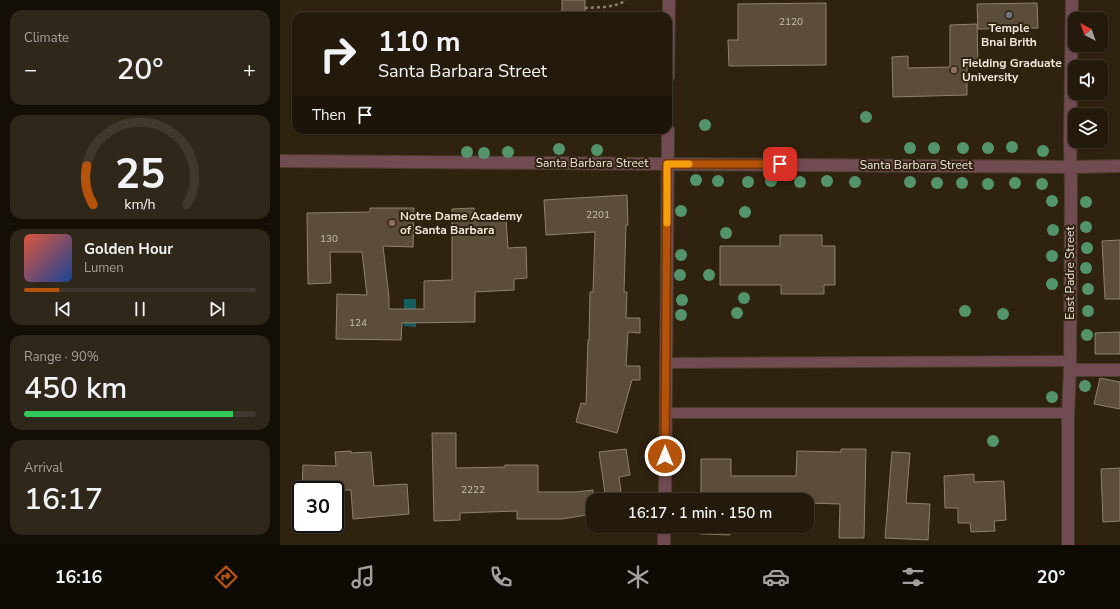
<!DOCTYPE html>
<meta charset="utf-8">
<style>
:root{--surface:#231a0b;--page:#2f2719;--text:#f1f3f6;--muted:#a3a19d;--line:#40382c;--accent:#b45309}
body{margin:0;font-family:"Nunito Sans",sans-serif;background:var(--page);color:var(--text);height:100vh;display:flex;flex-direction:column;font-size:15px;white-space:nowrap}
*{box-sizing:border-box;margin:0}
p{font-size:13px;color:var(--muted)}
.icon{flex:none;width:22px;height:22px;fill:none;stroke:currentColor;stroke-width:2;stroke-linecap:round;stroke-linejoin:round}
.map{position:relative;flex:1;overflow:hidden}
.drawer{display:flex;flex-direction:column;gap:10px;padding:10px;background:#130e06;width:280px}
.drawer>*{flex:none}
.guide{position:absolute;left:12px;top:12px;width:380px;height:122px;border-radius:12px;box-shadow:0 1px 3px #0004,0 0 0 1px var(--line);background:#231a0b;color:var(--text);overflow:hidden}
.needle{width:26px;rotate:319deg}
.tools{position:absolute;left:788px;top:12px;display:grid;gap:8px}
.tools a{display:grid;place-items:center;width:40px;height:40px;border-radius:8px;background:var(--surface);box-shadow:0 1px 3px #0004,0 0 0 1px var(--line);font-size:20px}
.speed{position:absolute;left:12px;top:481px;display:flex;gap:8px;font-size:20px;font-weight:700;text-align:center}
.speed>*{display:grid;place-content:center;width:52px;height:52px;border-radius:50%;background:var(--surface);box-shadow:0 1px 3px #0004,0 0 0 1px var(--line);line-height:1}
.speed .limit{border:2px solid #111;border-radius:6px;background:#fff;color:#111}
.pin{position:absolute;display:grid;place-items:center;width:34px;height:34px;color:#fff;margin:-17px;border-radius:8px;box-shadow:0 2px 6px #0006}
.me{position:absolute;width:44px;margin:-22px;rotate:0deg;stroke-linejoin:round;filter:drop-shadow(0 0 3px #0008)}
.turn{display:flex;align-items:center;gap:14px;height:84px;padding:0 20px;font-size:18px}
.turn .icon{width:52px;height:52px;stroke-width:2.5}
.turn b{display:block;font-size:28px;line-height:34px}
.then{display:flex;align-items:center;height:38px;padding:0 20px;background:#0003;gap:8px;font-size:15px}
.big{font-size:30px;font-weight:600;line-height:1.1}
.drawer .widget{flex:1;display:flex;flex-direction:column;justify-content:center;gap:6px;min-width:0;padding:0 14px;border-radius:12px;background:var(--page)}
.drawer .dial{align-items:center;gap:0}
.dial svg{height:104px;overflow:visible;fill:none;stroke:var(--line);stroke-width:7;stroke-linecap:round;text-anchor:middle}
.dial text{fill:var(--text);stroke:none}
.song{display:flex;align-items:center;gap:12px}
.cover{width:48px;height:48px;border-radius:6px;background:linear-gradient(135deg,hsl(10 70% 55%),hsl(220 70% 35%))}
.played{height:4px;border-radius:2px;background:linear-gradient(90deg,var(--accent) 15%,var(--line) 15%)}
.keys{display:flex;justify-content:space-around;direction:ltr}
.heat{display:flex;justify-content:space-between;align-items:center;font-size:22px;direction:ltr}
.charge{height:6px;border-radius:3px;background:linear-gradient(90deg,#34c759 90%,var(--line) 0)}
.trip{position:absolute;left:306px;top:493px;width:228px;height:40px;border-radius:12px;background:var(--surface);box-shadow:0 1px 3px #0004,0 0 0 1px var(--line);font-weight:600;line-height:40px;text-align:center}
.dock{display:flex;height:64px;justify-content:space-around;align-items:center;background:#0e0a04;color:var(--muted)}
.dock .icon{width:28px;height:28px}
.dock .on{color:var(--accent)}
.dock b{font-size:18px;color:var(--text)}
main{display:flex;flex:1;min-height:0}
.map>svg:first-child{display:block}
</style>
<main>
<section class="drawer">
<div class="widget"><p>Climate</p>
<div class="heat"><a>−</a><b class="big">20°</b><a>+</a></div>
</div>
<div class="widget dial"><svg viewBox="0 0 100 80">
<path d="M14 69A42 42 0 1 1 86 69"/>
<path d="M14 69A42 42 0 0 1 9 39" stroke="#b45309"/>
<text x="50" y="56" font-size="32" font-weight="700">25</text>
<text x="50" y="72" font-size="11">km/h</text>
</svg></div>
<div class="widget">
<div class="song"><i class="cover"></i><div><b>Golden Hour</b><p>Lumen</p></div></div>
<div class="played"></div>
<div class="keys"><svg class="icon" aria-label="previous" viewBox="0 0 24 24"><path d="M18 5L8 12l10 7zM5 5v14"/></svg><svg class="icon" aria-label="pause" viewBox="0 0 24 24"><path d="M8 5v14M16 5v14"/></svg><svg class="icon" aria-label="next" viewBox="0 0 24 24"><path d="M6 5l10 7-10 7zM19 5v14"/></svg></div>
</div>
<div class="widget"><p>Range · 90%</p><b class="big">450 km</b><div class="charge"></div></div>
<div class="widget"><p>Arrival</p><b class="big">16:17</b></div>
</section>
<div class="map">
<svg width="840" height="545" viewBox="0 0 840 545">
<rect width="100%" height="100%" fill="#2f220f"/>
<path fill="#155f62" d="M124 299H136V327L124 326Z"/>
<path fill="#5b4d39" stroke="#8f806a" d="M282 0H305V15L282 16Z
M546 3V65L449 66 448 40H458V4Z
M757 3 758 28 698 29 697 4Z
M697 24 698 66H687V95L613 97 612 57 628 56V68L670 67V25Z
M347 195 348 225H346L344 292H347L346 318H360V333L348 332 346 366H360V380H352L337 433 296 422 301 403 306 404 308 340H309L310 292H313L315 232 266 235 264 200Z
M90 208H134L133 247 103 246 109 297V309H144V281L172 280V209L194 208V220L226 219 228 248 246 247 247 278 234 279V290L195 292V322L122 323 121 340 56 339 57 294 87 295 82 252H50L51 283 28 284 27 213 90 212Z
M500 235H542V246H555V285H544V294H501V285H440V246H500Z
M840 240V299H825L822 241Z
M840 332V354H815V333Z
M820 378 840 382V409L814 404Z
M152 433H176V468L225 467V465H258V492H296L313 490V514L282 519H237V511L180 513V520L154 521Z
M346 449 350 475 339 477 342 500H326L319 452Z
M561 449H586L584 538H559L560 504 527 503V500H421V459H451V476H516L517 451 561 452Z
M71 451V453L91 452 94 486 127 484 129 514 73 519 71 490H22L23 465 56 466 55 452Z
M612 452 630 453 626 503 650 504 648 540 605 538Z
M840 468V521L823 522 821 469Z
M694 474V482L724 481 726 520 714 521 715 531 691 532 690 523H678V508H665L664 476Z
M420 526H450V535L420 534Z
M488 526H506V533H488Z"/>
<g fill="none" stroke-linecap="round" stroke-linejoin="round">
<defs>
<path id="service" d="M386 363 789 361
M385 413H788"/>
<path id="minor" d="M388 77 389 0
M0 161 791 167 840 166
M790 370H840
M385 500 388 130
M384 545V526
M788 545V413L790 370 791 186 790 141 792 0"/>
</defs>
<use href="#service" stroke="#4a3d2b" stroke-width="12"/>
<use href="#minor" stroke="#4a3d2b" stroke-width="14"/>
<path stroke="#8a8070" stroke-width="2.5" stroke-dasharray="3 3" stroke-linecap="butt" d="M305 8C317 7 336 8 346 0"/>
<use href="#service" stroke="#704b51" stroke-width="10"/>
<use href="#minor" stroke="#704b51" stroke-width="12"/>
</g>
<g fill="#54946a">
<circle cx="586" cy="117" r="6"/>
<circle cx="425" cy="125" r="6"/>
<circle cx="732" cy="147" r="6"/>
<circle cx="630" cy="148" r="6"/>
<circle cx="654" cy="148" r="6"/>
<circle cx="683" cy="148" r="6"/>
<circle cx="708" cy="148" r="6"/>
<circle cx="279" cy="149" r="6"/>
<circle cx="317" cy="150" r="6"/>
<circle cx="763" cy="151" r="6"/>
<circle cx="187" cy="152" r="6"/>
<circle cx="228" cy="152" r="6"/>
<circle cx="204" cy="153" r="6"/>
<circle cx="416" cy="180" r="6"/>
<circle cx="438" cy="181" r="6"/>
<circle cx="491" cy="181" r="6"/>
<circle cx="547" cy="181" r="6"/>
<circle cx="468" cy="182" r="6"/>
<circle cx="520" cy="182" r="6"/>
<circle cx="575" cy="182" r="6"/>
<circle cx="630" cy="182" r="6"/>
<circle cx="657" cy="183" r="6"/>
<circle cx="682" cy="183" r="6"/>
<circle cx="735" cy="183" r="6"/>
<circle cx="708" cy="184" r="6"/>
<circle cx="762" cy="184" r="6"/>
<circle cx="772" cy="201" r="6"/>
<circle cx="806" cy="202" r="6"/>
<circle cx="401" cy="211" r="6"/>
<circle cx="465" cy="212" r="6"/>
<circle cx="806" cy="227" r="6"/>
<circle cx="773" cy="230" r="6"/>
<circle cx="446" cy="233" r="6"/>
<circle cx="807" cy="248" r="6"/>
<circle cx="401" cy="255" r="6"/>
<circle cx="772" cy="256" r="6"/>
<circle cx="806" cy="268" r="6"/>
<circle cx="400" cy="275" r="6"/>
<circle cx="429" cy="275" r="6"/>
<circle cx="772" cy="284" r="6"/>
<circle cx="808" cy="289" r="6"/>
<circle cx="464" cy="298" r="6"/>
<circle cx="402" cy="300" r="6"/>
<circle cx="685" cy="311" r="6"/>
<circle cx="808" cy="311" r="6"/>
<circle cx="457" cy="313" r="6"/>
<circle cx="723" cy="314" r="6"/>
<circle cx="401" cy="315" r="6"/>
<circle cx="807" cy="335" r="6"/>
<circle cx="805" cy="386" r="6"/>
<circle cx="772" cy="397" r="6"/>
<circle cx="713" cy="441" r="6"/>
</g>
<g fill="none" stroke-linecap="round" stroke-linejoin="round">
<defs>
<path id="route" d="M385 456 387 164H500"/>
</defs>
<use href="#route" stroke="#753606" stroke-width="10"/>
<use href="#route" stroke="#b45309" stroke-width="7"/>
<path stroke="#f59e0b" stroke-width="7" d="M387 223V164H409"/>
</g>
<circle fill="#6b7280" stroke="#2f220f" stroke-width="1.5" cx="729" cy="15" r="4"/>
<g fill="#8d6e63" stroke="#2f220f" stroke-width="1.5">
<circle cx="674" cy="70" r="4"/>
<circle cx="112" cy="223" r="4"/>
</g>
<g text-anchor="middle" stroke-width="4" stroke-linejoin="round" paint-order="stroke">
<g font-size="10" fill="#c8bfb1">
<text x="511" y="25">2120</text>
<text x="318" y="218">2201</text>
<text x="49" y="242">130</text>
<text x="78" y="326">124</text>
<text x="193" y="493">2222</text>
</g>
<g font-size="12" font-weight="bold" fill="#ede5d9" stroke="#2f220f" text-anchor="start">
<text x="729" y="32" text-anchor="middle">Temple<tspan x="729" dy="14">Bnai Brith</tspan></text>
<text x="682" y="67">Fielding Graduate<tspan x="682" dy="14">University</tspan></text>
<text x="120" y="220">Notre Dame Academy<tspan x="120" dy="14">of Santa Barbara</tspan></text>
</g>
<g font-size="12" fill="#ede5d9" stroke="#2f220f">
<text x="312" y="167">Santa Barbara Street</text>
<text x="636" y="169">Santa Barbara Street</text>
<text transform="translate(790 273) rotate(-90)" y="4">East Padre Street</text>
</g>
</g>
</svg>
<div class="tools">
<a><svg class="needle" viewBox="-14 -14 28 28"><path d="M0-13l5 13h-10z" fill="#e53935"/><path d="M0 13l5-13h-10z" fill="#a3a19d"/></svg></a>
<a><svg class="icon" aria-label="sound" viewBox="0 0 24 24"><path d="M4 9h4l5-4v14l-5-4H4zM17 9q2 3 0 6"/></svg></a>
<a><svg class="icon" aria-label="layers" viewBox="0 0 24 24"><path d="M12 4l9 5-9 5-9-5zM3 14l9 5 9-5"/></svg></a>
</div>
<div class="speed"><div class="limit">30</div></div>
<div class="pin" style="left:500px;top:164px;background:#d93025"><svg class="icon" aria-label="arrive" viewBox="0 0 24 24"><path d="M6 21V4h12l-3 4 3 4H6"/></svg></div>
<svg class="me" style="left:385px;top:456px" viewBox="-20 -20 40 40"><circle r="17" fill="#b45309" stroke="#fff" stroke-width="3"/><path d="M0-11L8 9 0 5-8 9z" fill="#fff"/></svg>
<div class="trip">16:17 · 1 min · 150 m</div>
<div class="guide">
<div class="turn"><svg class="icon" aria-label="right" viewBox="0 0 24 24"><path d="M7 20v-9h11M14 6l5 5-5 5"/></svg><div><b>110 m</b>Santa Barbara Street</div></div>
<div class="then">Then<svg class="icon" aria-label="arrive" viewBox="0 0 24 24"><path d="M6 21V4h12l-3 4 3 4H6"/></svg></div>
</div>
</div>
</main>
<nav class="dock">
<b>16:16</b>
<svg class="icon on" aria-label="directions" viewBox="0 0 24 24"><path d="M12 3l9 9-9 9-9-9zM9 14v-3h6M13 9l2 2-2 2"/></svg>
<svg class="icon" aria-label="music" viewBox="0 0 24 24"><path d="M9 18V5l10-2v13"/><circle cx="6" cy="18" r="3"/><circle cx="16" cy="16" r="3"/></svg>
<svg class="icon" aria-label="phone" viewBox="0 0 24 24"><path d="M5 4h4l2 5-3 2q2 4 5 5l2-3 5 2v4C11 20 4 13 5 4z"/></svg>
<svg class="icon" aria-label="climate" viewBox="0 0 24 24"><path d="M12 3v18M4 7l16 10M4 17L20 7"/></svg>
<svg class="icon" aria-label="car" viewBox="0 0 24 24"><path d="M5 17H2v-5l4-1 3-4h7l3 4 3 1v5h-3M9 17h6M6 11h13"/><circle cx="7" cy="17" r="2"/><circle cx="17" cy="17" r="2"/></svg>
<svg class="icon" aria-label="filters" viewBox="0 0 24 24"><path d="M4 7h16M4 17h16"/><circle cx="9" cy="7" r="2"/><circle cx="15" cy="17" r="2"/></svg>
<b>20°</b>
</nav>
